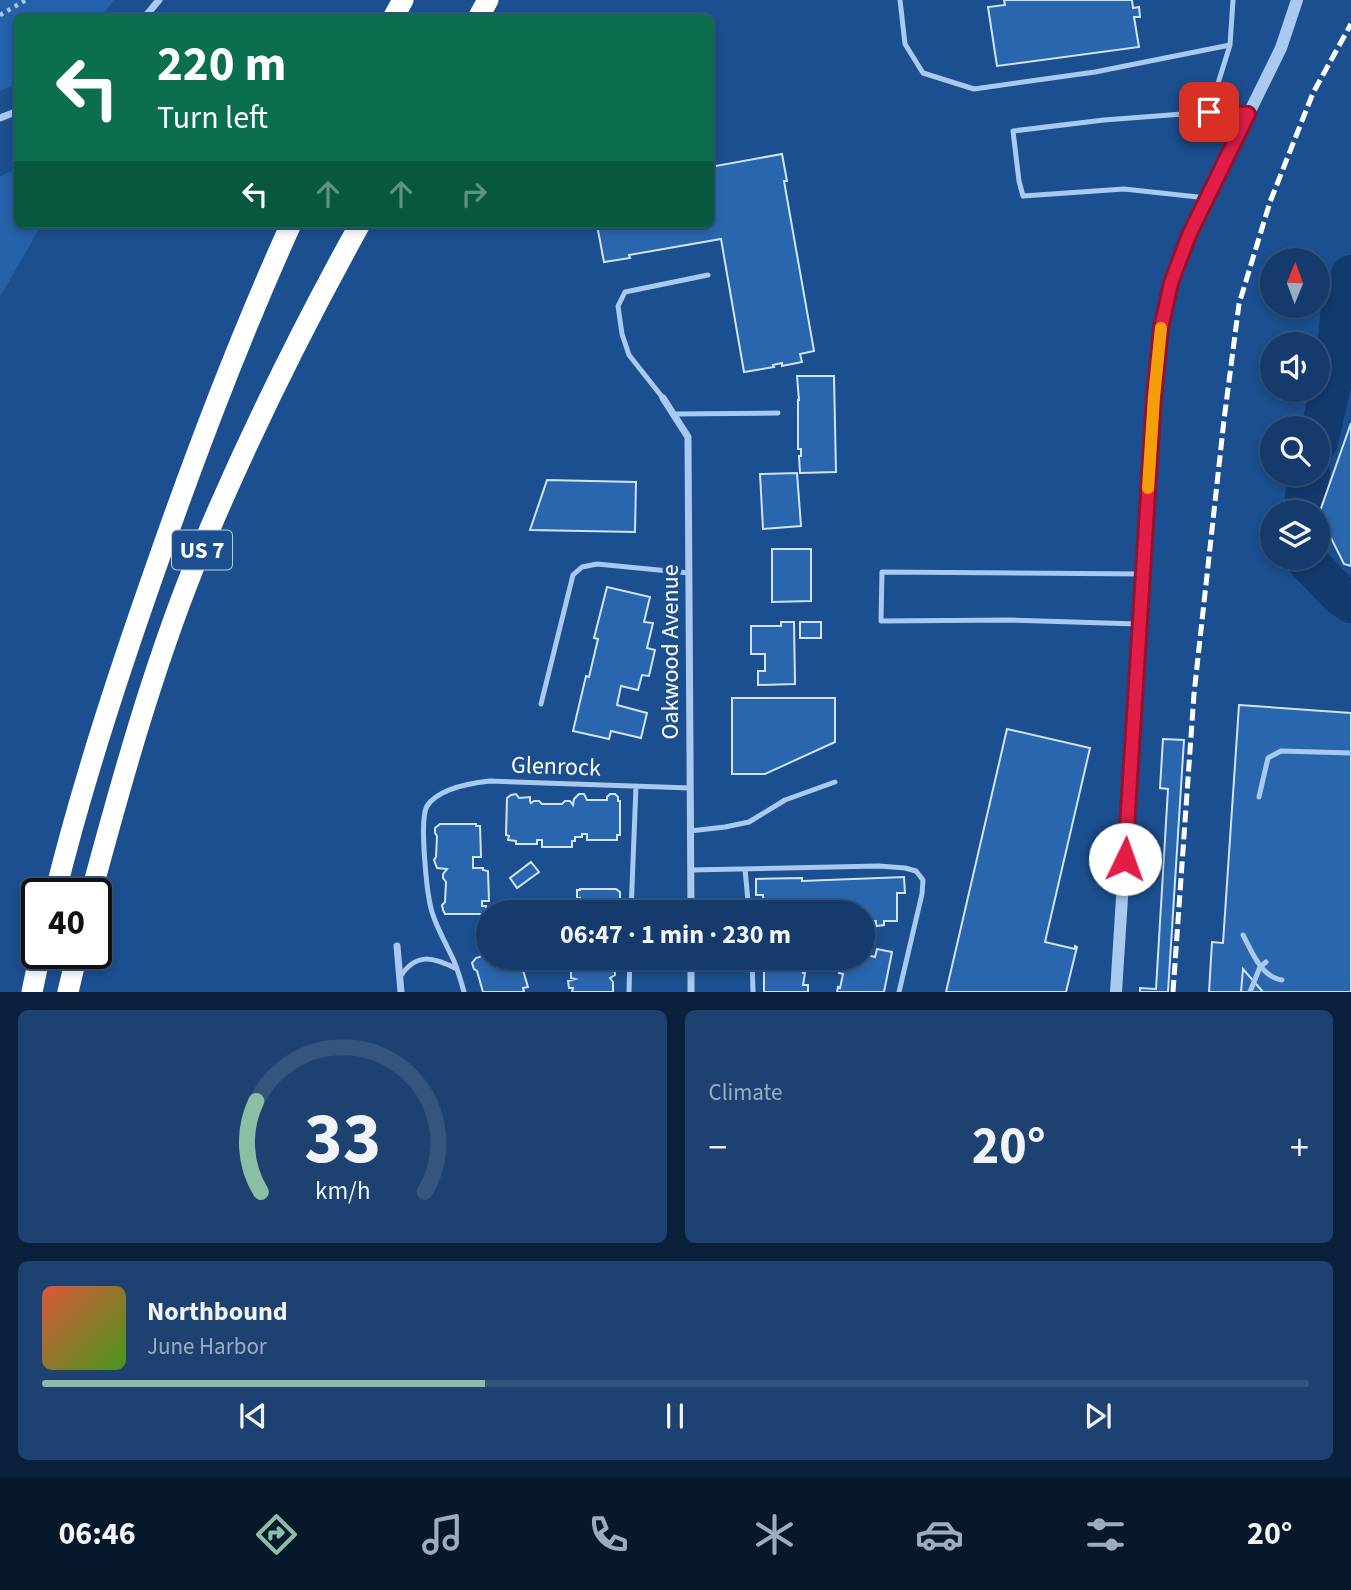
<!DOCTYPE html>
<meta charset="utf-8">
<style>
:root{--surface:#143b6b;--page:#1d4271;--text:#f1f3f6;--muted:#9dadc1;--line:#33557e;--accent:#8abfa5}
body{margin:0;font-family:"Source Sans 3",sans-serif;background:var(--page);color:var(--text);height:100vh;display:flex;flex-direction:column;font-size:26px;white-space:nowrap}
*{box-sizing:border-box;margin:0}
p{font-size:23px;color:var(--muted)}
.icon{flex:none;width:38px;height:38px;fill:none;stroke:currentColor;stroke-width:2;stroke-linecap:round;stroke-linejoin:round}
.map{position:relative;height:992px;overflow:hidden}
.panel{display:flex;flex-direction:column;gap:18px;padding:18px;background:#0b203b;flex:1}
.panel>*{flex:none}
.guide{position:absolute;left:14px;top:14px;width:700px;height:214px;border-radius:10px;box-shadow:0 4px 10px #0003,0 0 0 2px var(--line);background:#0b6e4f;color:#fff;overflow:hidden}
.needle{width:46px;rotate:1deg}
.tools{position:absolute;left:1260px;top:248px;display:grid;gap:14px}
.tools a{display:grid;place-items:center;width:70px;height:70px;border-radius:50%;background:var(--surface);box-shadow:0 4px 10px #0003,0 0 0 2px var(--line);font-size:35px}
.speed{position:absolute;left:21px;top:878px;display:flex;gap:14px;font-size:35px;font-weight:700;text-align:center}
.speed>*{display:grid;place-content:center;width:91px;height:91px;border-radius:50%;background:var(--surface);box-shadow:0 4px 10px #0003,0 0 0 2px var(--line);line-height:1}
.speed .limit{border:4px solid #111;border-radius:10px;background:#fff;color:#111}
.pin{position:absolute;display:grid;place-items:center;width:60px;height:60px;color:#fff;margin:-30px;border-radius:14px;box-shadow:0 4px 10px #0006}
.me{position:absolute;width:77px;margin:-38px;rotate:3deg;stroke-linejoin:round;filter:drop-shadow(0 0 5px #0008)}
.turn{display:flex;align-items:center;gap:24px;height:147px;padding:0 28px;font-size:32px}
.turn .icon{width:91px;height:91px;stroke-width:2.5}
.turn b{display:block;font-size:49px;line-height:60px}
.lanes{display:flex;align-items:center;height:66px;padding:0 28px;background:#0003;justify-content:center;gap:35px;direction:ltr}
.lanes .off{opacity:.35}
.big{font-size:52px;font-weight:700;line-height:1.1}
.panel .card{flex:1;display:flex;flex-direction:column;justify-content:center;gap:10px;min-width:0;padding:0 24px;border-radius:10px;background:var(--page)}
.panel .dial{align-items:center;gap:0}
.dial svg{height:182px;overflow:visible;fill:none;stroke:var(--line);stroke-width:7;stroke-linecap:round;text-anchor:middle}
.dial text{fill:var(--text);stroke:none}
.song{display:flex;align-items:center;gap:21px}
.cover{width:84px;height:84px;border-radius:10px;background:linear-gradient(135deg,hsl(10 70% 55%),hsl(100 70% 35%))}
.played{height:7px;border-radius:4px;background:linear-gradient(90deg,var(--accent) 35%,var(--line) 35%)}
.keys{display:flex;justify-content:space-around;direction:ltr}
.heat{display:flex;justify-content:space-between;align-items:center;font-size:38px;direction:ltr}
.panel .tiles{flex:1;display:grid;gap:18px;grid-template-columns:1fr 1fr}
.card:last-child{grid-column:span 2}
.trip{position:absolute;left:476px;top:900px;width:399px;height:70px;border-radius:35px;background:var(--surface);box-shadow:0 4px 10px #0003,0 0 0 2px var(--line);font-weight:700;line-height:70px;text-align:center}
.tab-bar{display:flex;height:112px;justify-content:space-around;align-items:center;background:#08182b;color:var(--muted)}
.tab-bar .icon{width:49px;height:49px}
.tab-bar .selected{color:var(--accent)}
.tab-bar b{font-size:32px;color:var(--text)}
.map>svg:first-child{display:block}
</style>
<div class="map">
<svg width="1351" height="992" viewBox="0 0 1351 992">
<rect width="100%" height="100%" fill="#1b4f8f"/>
<path fill="#2461a8" d="M0 0H114L101 17 18 18 17 84 0 91Z
M17 169 18 224H42L0 297V176Z"/>
<g fill="none" stroke-linecap="round" stroke-linejoin="round">
<path stroke="#123a6d" stroke-width="40" d="M1318 442 1335 368 1342 299 1351 275
M1306 513 1305 496 1310 474
M1307 558 1308 562 1340 595 1351 603"/>
</g>
<path fill="#2a66ad" stroke="#cfe3fa" stroke-width="2" d="M1004 0H1132L1133 8 1139 7 1140 17H1134L1139 47 997 66 988 7 1005 5Z
M782 154 787 181H784L814 351 800 354 802 362 782 366V363L773 365 774 367 744 372 721 239 629 255 630 258 604 262 597 225 606 224H710V167Z
M797 376H834L836 472 800 473 799 456H801V449H798V400H799Z
M1351 423V566L1344 564 1319 514Z
M797 473 801 526 763 529 760 474Z
M547 480 636 482 635 532 530 530Z
M772 549H811V601L772 602Z
M607 587 650 597 644 622 653 623 647 648 655 650 649 676 642 675 638 690 621 686 617 705 647 713 641 738 611 731 609 739 573 731 586 676 589 677 598 639 594 638Z
M781 622H794L795 684 758 685V671H765V654H751V626H781Z
M800 622H821V638H800Z
M732 698H835V742L765 774H732Z
M1239 705 1351 713V992H1209L1212 942 1223 943Z
M1007 729 1090 748 1045 942 1075 949V946L1077 947 1074 959 1066 992H946Z
M1163 739 1184 740 1168 992H1140V988L1156 989 1168 789 1160 788Z
M516 794 519 798 530 797V801L531 803 534 801H539L542 804H562L565 801H570L573 805 574 799 579 794H584L587 800H607V797L610 794H615L618 797V801H620V835H617V840H587V834H582V837H575V841H572V847H542V840H537V844H516V841L508 840 509 836 506 835 507 798 511 795Z
M440 824H476V826H480L481 857H473V868H483V870L488 871 489 901H482V906H486V914H445L443 910 442 905 445 902 446 882 443 878V874L447 869 437 868 434 860 436 857 437 836 435 833V828Z
M531 862 539 872 517 888 510 878Z
M904 877 905 893H897V921H884V925L876 926V921H863V926V912H764L763 895H756V879L802 878V881Z
M580 889H616L620 892V912H573V902L580 903V898H577V890H580Z
M877 949 892 952 884 992H837L838 987 840 988 843 974 839 973 841 964 844 965 845 957H863V954L875 957Z
M488 954V957H514V959L519 957 528 987 523 988 524 991 522 992H483L477 971 474 969 472 963 476 958Z
M568 957H614L615 975 610 978 613 982V992H572L573 988H569L568 981 575 979 571 978V971H575L574 966H568Z
M766 957H808V960H805V967H803V973H805L803 985H808V992H764V966H766Z
M1243 969 1263 992H1241Z"/>
<g fill="none" stroke-linecap="round" stroke-linejoin="round">
<path stroke="#a9c9ee" stroke-width="4.5" stroke-dasharray="3.5 5" stroke-linecap="butt" d="M0 15 26 0"/>
<path stroke="#a9c9ee" stroke-width="5" d="M900 0 905 44 923 73 974 89 1095 72 1230 45
M1233 0 1230 45 1209 112 1248 114
M1207 198 1124 189 1023 196 1019 181 1013 131 1104 120 1209 112
M663 398 629 355 622 334 618 306 625 292 708 275
M673 414 778 413
M1138 624 1011 620 881 621 882 572 1143 574
M541 704 573 575 582 567 597 564 689 573
M1259 797 1268 758 1281 751 1351 753
M690 831 725 827 749 822 785 800 835 782
M745 869 749 912
M691 870 879 866 905 868 916 871 923 880 922 894 899 992
M631 912 636 786
M1243 935C1252 952 1261 977 1282 980
M752 957 753 992
M400 977C416 952 433 957 457 969
M464 992C461 981 458 971 454 961 447 945 437 929 432 912 427 896 419 820 427 806 439 788 471 783 490 781L690 788
M629 992 630 957
M1250 992 1260 967 1266 962"/>
<path stroke="#a9c9ee" stroke-width="7" d="M144 18 159 0
M0 118 18 111
M663 398 688 437 691 912
M397 946 401 992
M691 992V957"/>
<path stroke="#a9c9ee" stroke-width="12" d="M1116 992 1154 397 1161 328 1171 283 1189 235 1281 48 1297 0"/>
<path stroke="#fff" stroke-width="21" d="M393 18 403 0
M478 18 488 0
M55 894C84 777 122 663 162 550 201 439 243 330 291 224
M91 894C121 783 152 671 195 564 243 448 299 334 360 224
M32 992 40 954
M68 992 77 954"/>
<path stroke="#fff" stroke-width="5" stroke-dasharray="12 5" stroke-linecap="butt" d="M1173 992 1194 694 1224 420 1239 304 1270 202 1313 93 1351 24"/>
</g>
<g fill="none" stroke-linecap="round" stroke-linejoin="round">
<defs>
<path id="route" d="M1125 859 1154 397 1161 328 1171 283 1189 235 1248 114 1209 112"/>
</defs>
<use href="#route" stroke="#92132f" stroke-width="18"/>
<use href="#route" stroke="#e11d48" stroke-width="12"/>
<path stroke="#f59e0b" stroke-width="12" d="M1148 488 1154 397 1161 328"/>
</g>
<g text-anchor="middle" stroke-width="7" stroke-linejoin="round" paint-order="stroke">
<rect fill="#1b4f8f" stroke="#bbcadd" stroke-width="2" x="172" y="530.5" width="60" height="39" rx="5"/>
<g font-size="23" font-weight="bold" fill="#fff">
<text x="202" y="558">US 7</text>
</g>
<g font-size="24" fill="#fff" stroke="#1b4f8f">
<text transform="translate(670 652) rotate(-90)" y="8">Oakwood Avenue</text>
<text transform="translate(556 766) rotate(2)" y="8">Glenrock</text>
</g>
</g>
</svg>
<div class="tools">
<a><svg class="needle" viewBox="-14 -14 28 28"><path d="M0-13l5 13h-10z" fill="#e53935"/><path d="M0 13l5-13h-10z" fill="#9dadc1"/></svg></a>
<a><svg class="icon" aria-label="sound" viewBox="0 0 24 24"><path d="M4 9h4l5-4v14l-5-4H4zM17 9q2 3 0 6"/></svg></a>
<a><svg class="icon" aria-label="search" viewBox="0 0 24 24"><circle cx="10" cy="10" r="6"/><path d="M15 15l6 6"/></svg></a>
<a><svg class="icon" aria-label="layers" viewBox="0 0 24 24"><path d="M12 4l9 5-9 5-9-5zM3 14l9 5 9-5"/></svg></a>
</div>
<div class="speed"><div class="limit">40</div></div>
<div class="pin" style="left:1209px;top:112px;background:#d93025"><svg class="icon" aria-label="arrive" viewBox="0 0 24 24"><path d="M6 21V4h12l-3 4 3 4H6"/></svg></div>
<svg class="me" style="left:1125px;top:859px" viewBox="-20 -20 40 40"><circle r="19" fill="#fff"/><path d="M0-13L10 11 0 6-10 11z" fill="#e11d48"/></svg>
<div class="trip">06:47 · 1 min · 230 m</div>
<div class="guide">
<div class="turn"><svg class="icon" aria-label="left" viewBox="0 0 24 24"><path d="M17 20v-9H6M10 6l-5 5 5 5"/></svg><div><b>220 m</b>Turn left</div></div>
<div class="lanes"><svg class="icon" aria-label="left" viewBox="0 0 24 24"><path d="M17 20v-9H6M10 6l-5 5 5 5"/></svg><svg class="icon off" aria-label="ahead" viewBox="0 0 24 24"><path d="M12 20V5M6 11l6-6 6 6"/></svg><svg class="icon off" aria-label="ahead" viewBox="0 0 24 24"><path d="M12 20V5M6 11l6-6 6 6"/></svg><svg class="icon off" aria-label="right" viewBox="0 0 24 24"><path d="M7 20v-9h11M14 6l5 5-5 5"/></svg></div>
</div>
</div>
<section class="panel">
<div class="tiles">
<div class="card dial"><svg viewBox="0 0 100 80">
<path d="M14 69A42 42 0 1 1 86 69"/>
<path d="M14 69A42 42 0 0 1 12 29" stroke="#8abfa5"/>
<text x="50" y="56" font-size="32" font-weight="700">33</text>
<text x="50" y="72" font-size="11">km/h</text>
</svg></div>
<div class="card"><p>Climate</p>
<div class="heat"><a>−</a><b class="big">20°</b><a>+</a></div>
</div>
<div class="card">
<div class="song"><i class="cover"></i><div><b>Northbound</b><p>June Harbor</p></div></div>
<div class="played"></div>
<div class="keys"><svg class="icon" aria-label="previous" viewBox="0 0 24 24"><path d="M18 5L8 12l10 7zM5 5v14"/></svg><svg class="icon" aria-label="pause" viewBox="0 0 24 24"><path d="M8 5v14M16 5v14"/></svg><svg class="icon" aria-label="next" viewBox="0 0 24 24"><path d="M6 5l10 7-10 7zM19 5v14"/></svg></div>
</div>
</div>
</section>
<nav class="tab-bar">
<b>06:46</b>
<svg class="icon selected" aria-label="directions" viewBox="0 0 24 24"><path d="M12 3l9 9-9 9-9-9zM9 14v-3h6M13 9l2 2-2 2"/></svg>
<svg class="icon" aria-label="music" viewBox="0 0 24 24"><path d="M9 18V5l10-2v13"/><circle cx="6" cy="18" r="3"/><circle cx="16" cy="16" r="3"/></svg>
<svg class="icon" aria-label="phone" viewBox="0 0 24 24"><path d="M5 4h4l2 5-3 2q2 4 5 5l2-3 5 2v4C11 20 4 13 5 4z"/></svg>
<svg class="icon" aria-label="climate" viewBox="0 0 24 24"><path d="M12 3v18M4 7l16 10M4 17L20 7"/></svg>
<svg class="icon" aria-label="car" viewBox="0 0 24 24"><path d="M5 17H2v-5l4-1 3-4h7l3 4 3 1v5h-3M9 17h6M6 11h13"/><circle cx="7" cy="17" r="2"/><circle cx="17" cy="17" r="2"/></svg>
<svg class="icon" aria-label="filters" viewBox="0 0 24 24"><path d="M4 7h16M4 17h16"/><circle cx="9" cy="7" r="2"/><circle cx="15" cy="17" r="2"/></svg>
<b>20°</b>
</nav>
